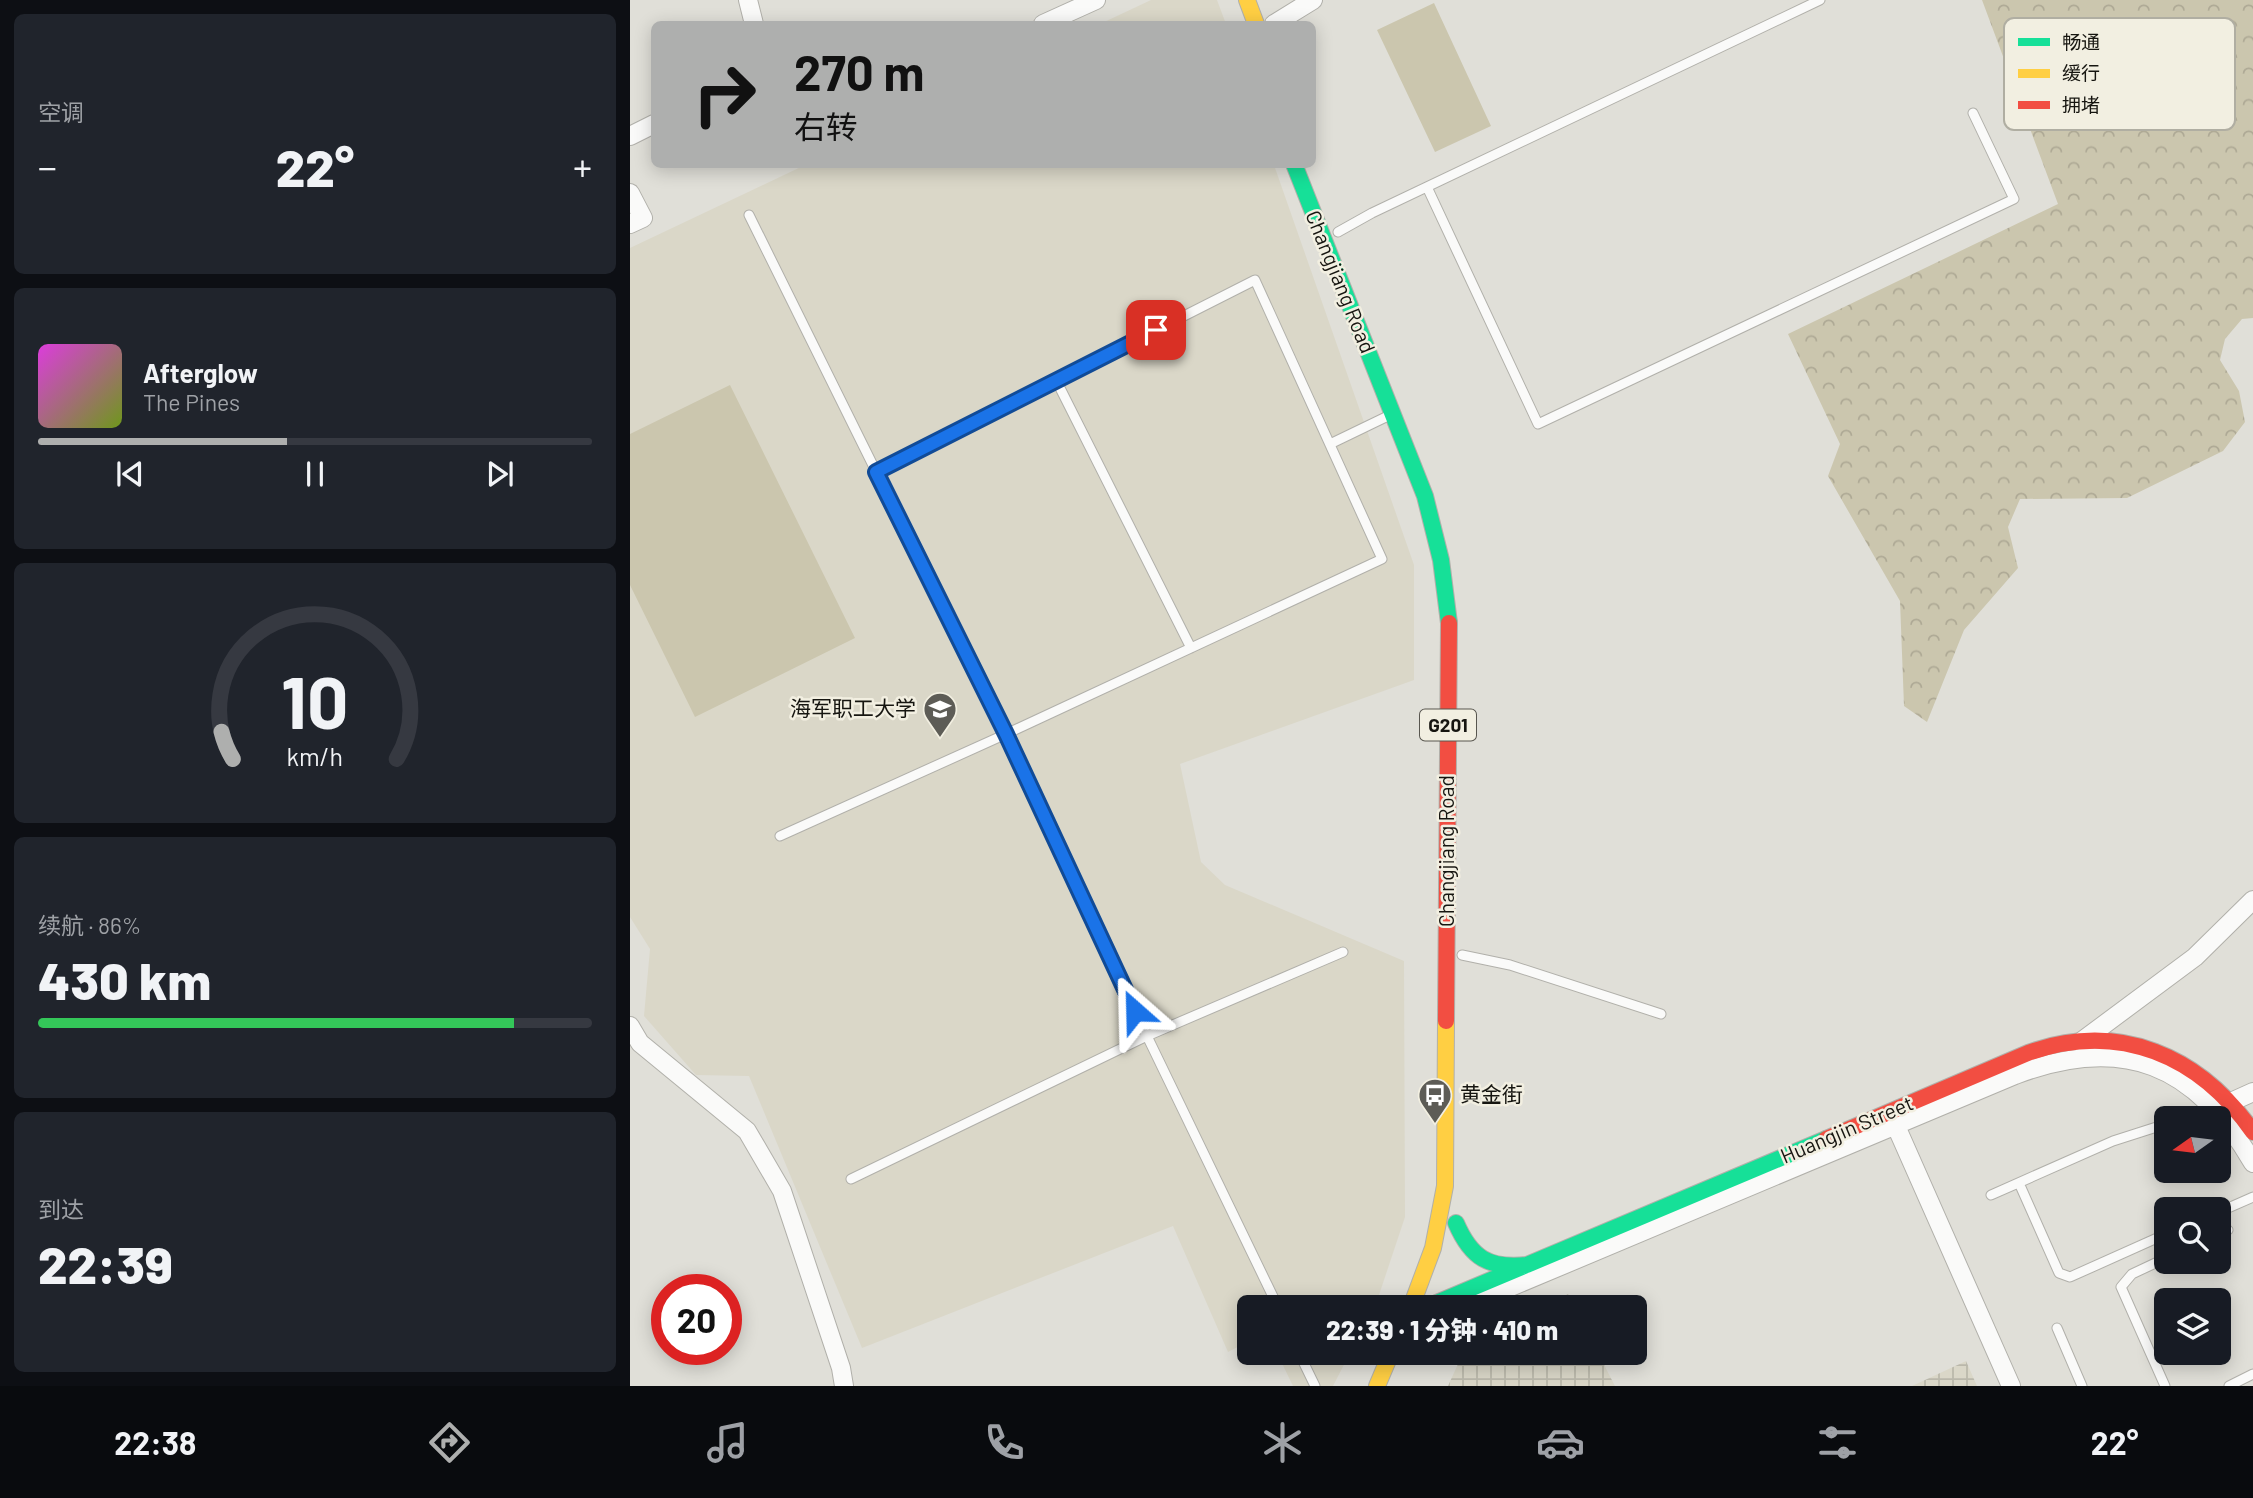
<!DOCTYPE html>
<html lang="zh">
<meta charset="utf-8">
<style>
:root{--surface:#171b24;--page:#20242c;--text:#f1f3f6;--muted:#9ea1a6;--line:#363941;--accent:#aeafae}
body{margin:0;font-family:Barlow,"Noto Sans SC",sans-serif;background:var(--page);color:var(--text);height:100vh;display:flex;flex-direction:column;font-size:26px;white-space:nowrap}
*{box-sizing:border-box;margin:0}
p{font-size:23px;color:var(--muted)}
.icon{flex:none;width:38px;height:38px;fill:none;stroke:currentColor;stroke-width:2;stroke-linecap:round;stroke-linejoin:round}
.map{position:relative;flex:1;overflow:hidden}
.side{display:flex;flex-direction:column;gap:14px;padding:14px;background:#0d0f14;width:630px}
.side>*{flex:none}
.banner{position:absolute;left:21px;top:21px;width:665px;height:147px;border-radius:10px;box-shadow:0 4px 18px #0003;background:#aeafae;color:#111;overflow:hidden}
.needle{width:46px;rotate:256deg}
.tools{position:absolute;left:1524px;top:1106px;display:grid;gap:14px}
.tools a{display:grid;place-items:center;width:77px;height:77px;border-radius:10px;background:var(--surface);box-shadow:0 4px 18px #0003;font-size:35px}
.speed{position:absolute;left:21px;top:1274px;display:flex;gap:14px;font-size:35px;font-weight:700;text-align:center}
.speed>*{display:grid;place-content:center;width:91px;height:91px;border-radius:50%;background:var(--surface);box-shadow:0 4px 18px #0003;line-height:1}
.speed .limit{border:10px solid #d22;background:#fff;color:#111}
.pin{position:absolute;display:grid;place-items:center;width:60px;height:60px;color:#fff;margin:-30px;border-radius:14px;box-shadow:0 4px 10px #0006}
.me{position:absolute;width:77px;margin:-38px;rotate:335deg;stroke-linejoin:round;filter:drop-shadow(0 0 5px #0008)}
.turn{display:flex;align-items:center;gap:24px;height:147px;padding:0 28px;font-size:32px}
.turn .icon{width:91px;height:91px;stroke-width:2.5}
.turn b{display:block;font-size:49px;line-height:60px}
.big{font-size:52px;font-weight:800;line-height:1.1}
.side .tile{flex:1;display:flex;flex-direction:column;justify-content:center;gap:10px;min-width:0;padding:0 24px;border-radius:10px;background:var(--page)}
.side .dial{align-items:center;gap:0}
.dial svg{height:182px;overflow:visible;fill:none;stroke:var(--line);stroke-width:7;stroke-linecap:round;text-anchor:middle}
.dial text{fill:var(--text);stroke:none}
.song{display:flex;align-items:center;gap:21px}
.cover{width:84px;height:84px;border-radius:10px;background:linear-gradient(135deg,hsl(300 70% 55%),hsl(80 70% 35%))}
.played{height:7px;border-radius:4px;background:linear-gradient(90deg,var(--accent) 45%,var(--line) 45%)}
.keys{display:flex;justify-content:space-around;direction:ltr}
.heat{display:flex;justify-content:space-between;align-items:center;font-size:38px;direction:ltr}
.charge{height:10px;border-radius:5px;background:linear-gradient(90deg,#34c759 86%,var(--line) 0)}
.trip{position:absolute;left:607px;top:1295px;width:410px;height:70px;border-radius:10px;background:var(--surface);box-shadow:0 4px 18px #0003;font-weight:800;line-height:70px;text-align:center}
.tabs{display:flex;height:112px;justify-content:space-around;align-items:center;background:#090b0e;color:var(--muted)}
.tabs .icon{width:49px;height:49px}
.tabs .current{color:var(--accent)}
.tabs b{font-size:32px;color:var(--text)}
main{display:flex;flex:1;min-height:0}
.map>svg:first-child{display:block}
</style>
<main>
<section class="side">
<div class="tile"><p>空调</p>
<div class="heat"><a>−</a><b class="big">22°</b><a>+</a></div>
</div>
<div class="tile">
<div class="song"><i class="cover"></i><div><b>Afterglow</b><p>The Pines</p></div></div>
<div class="played"></div>
<div class="keys"><svg class="icon" aria-label="previous" viewBox="0 0 24 24"><path d="M18 5L8 12l10 7zM5 5v14"/></svg><svg class="icon" aria-label="pause" viewBox="0 0 24 24"><path d="M8 5v14M16 5v14"/></svg><svg class="icon" aria-label="next" viewBox="0 0 24 24"><path d="M6 5l10 7-10 7zM19 5v14"/></svg></div>
</div>
<div class="tile dial"><svg viewBox="0 0 100 80">
<path d="M14 69A42 42 0 1 1 86 69"/>
<path d="M14 69A42 42 0 0 1 9 57" stroke="#aeafae"/>
<text x="50" y="56" font-size="32" font-weight="700">10</text>
<text x="50" y="72" font-size="11">km/h</text>
</svg></div>
<div class="tile"><p>续航 · 86%</p><b class="big">430 km</b><div class="charge"></div></div>
<div class="tile"><p>到达</p><b class="big">22:39</b></div>
</section>
<div class="map">
<svg width="1623" height="1386" viewBox="0 0 1623 1386">
<defs>
<pattern id="industrial-grid" width="8" height="8" patternUnits="userSpaceOnUse" patternTransform="scale(1.75)"><rect width="8" height="8" fill="#dad7c8"/><path d="M0 4h8M4 0v8" fill="none" stroke="#bab8ab"/></pattern>
<pattern id="forest-crowns" width="20" height="18" patternUnits="userSpaceOnUse" patternTransform="scale(1.75)"><rect width="20" height="18" fill="#cbc6ae"/><path d="M2 6a3 3 0 1 1 6 0M12 15a3 3 0 1 1 6 0" fill="none" stroke="#aea995"/></pattern>
</defs>
<rect width="100%" height="100%" fill="#e0dfd8"/>
<path fill="#dad7c8" d="M521 0H587L596 24H470Z
M175 165H644L784 565V680L550 764 571 862 595 885 774 961 775 1217 745 1307H620L619 1341 598 1352 543 1226 232 1348 119 1076 66 1075 14 1016 20 949 0 917V248Z
M647 1353H720L703 1386H663Z"/>
<path fill="url(#industrial-grid)" d="M938 1294 945 1307H913Z
M833 1353H968L985 1386H818Z
M1336 1361 1347 1386H1282Z"/>
<path fill="url(#forest-crowns)" d="M1352 0H1623V318L1612 319 1595 339 1590 360 1609 391 1615 422 1593 451 1497 498 1390 499 1378 527 1388 568 1334 630 1297 722 1274 706 1270 601 1198 476 1210 444 1158 334 1428 204Z"/>
<path fill="#cbc6ae" d="M804 3 861 126 805 152 747 30Z
M100 385 225 638 65 717 0 585V434Z"/>
<g fill="none" stroke-linecap="round" stroke-linejoin="round">
<defs>
<path id="lane" d="M797 187 908 424 1384 199 1343 113
M119 215 376 734 517 1036 648 1307
M708 232 742 213 1190 0
M426 380 561 648
M700 444 758 416
M150 836 376 734 752 559 625 280 246 472
M832 955 880 965 1031 1014
M1554 1118 1584 1109
M221 1179 517 1036 713 952
M1389 1183 1429 1273 1440 1277 1536 1234
M1361 1195 1483 1141 1536 1124
M1589 1212 1623 1197
M1589 1235 1598 1230
M1427 1328 1452 1386
M669 1353 685 1386
M1535 1386 1491 1287 1502 1274 1536 1258
M1599 1386 1623 1374"/>
<path id="street" d="M118 0 124 24
M413 24 466 0
M644 24 683 0
M0 136 24 124
M0 193 13 218 0 224
M0 1026 10 1043 117 1131 152 1191 211 1368 214 1386
M1452 1044V1041L1565 957 1623 900
M1592 1106 1623 1092
M1262 1117 1381 1386
M833 1307 1385 1075C1493 1034 1566 1064 1623 1163"/>
<path id="fast" d="M664 164 795 496 811 560 819 623
M826 1223C841 1258 859 1269 897 1265
M797 1307 1196 1139"/>
<path id="slow" d="M617 0 626 24
M781 1307 803 1248 815 1186 816 1021
M747 1386 761 1353"/>
<path id="jam" d="M816 1021 819 623
M1196 1139 1398 1053C1489 1020 1570 1056 1623 1132"/>
</defs>
<use href="#lane" stroke="#b1b0aa" stroke-width="11"/>
<use href="#street" stroke="#b1b0aa" stroke-width="20"/>
<use href="#fast" stroke="#b1b0aa" stroke-width="18"/>
<use href="#slow" stroke="#b1b0aa" stroke-width="18"/>
<use href="#jam" stroke="#b1b0aa" stroke-width="18"/>
<use href="#lane" stroke="#fafaf9" stroke-width="9"/>
<use href="#street" stroke="#fafaf9" stroke-width="18"/>
<use href="#fast" stroke="#16e098" stroke-width="16"/>
<use href="#slow" stroke="#ffcf43" stroke-width="16"/>
<use href="#jam" stroke="#f24e42" stroke-width="16"/>
</g>
<g fill="none" stroke-linecap="round" stroke-linejoin="round">
<defs>
<path id="route" d="M505 1011 376 734 246 472 526 330"/>
</defs>
<use href="#route" stroke="#114b97" stroke-width="18"/>
<use href="#route" stroke="#1a73e8" stroke-width="12"/>
</g>
<defs>
<symbol id="university-pin" viewBox="-11 -11 22 30"><path d="M0 17L-7.5 6A9.5 9.5 0 1 1 7.5 6Z" fill="#5d5c56" stroke="#f2efe1"/><path d="M0-5L7-2L0 1L-7-2ZM-4 1L0 2.5L4 1V4Q0 6-4 4Z" fill="#fff"/></symbol>
<symbol id="bus-pin" viewBox="-11 -11 22 30"><path d="M0 17L-7.5 6A9.5 9.5 0 1 1 7.5 6Z" fill="#5d5c56" stroke="#f2efe1"/><path d="M-5-6H5V4H4V6H2V4H-2V6H-4V4H-5ZM-3.5-4V0h7V-4ZM-3.5 1.2v1.5H-2V1.2ZM2 1.2v1.5H3.5V1.2Z" fill="#fff"/></symbol>
</defs>
<g fill-rule="evenodd">
<use href="#university-pin" x="291" y="690" width="38" height="52"/>
<use href="#bus-pin" x="786" y="1076" width="38" height="52"/>
</g>
<g text-anchor="middle" stroke-width="5" stroke-linejoin="round" paint-order="stroke">
<rect fill="#f2efe1" stroke="#58564f" stroke-width="2" x="790" y="709.5" width="56" height="31" rx="5"/>
<g font-size="19" font-weight="bold" fill="#161510">
<text x="818" y="732">G201</text>
</g>
<g font-size="21" fill="#161510" stroke="#f2efe1">
<text transform="translate(710 282) rotate(68)" y="7">Changjiang Road</text>
<text transform="translate(817 851) rotate(-90)" y="7">Changjiang Road</text>
<text transform="translate(1217 1130) rotate(-23)" y="7">Huangjin Street</text>
</g>
<g font-size="21" fill="#161510" stroke="#f2efe1" text-anchor="end">
<text x="286" y="716">海军职工大学</text>
<text x="830" y="1102" text-anchor="start">黄金街</text>
</g>
</g>
<rect x="1374" y="18" width="231" height="112" rx="10" fill="#f2efe1" stroke="#b0aea2" stroke-width="2"/>
<rect x="1388" y="38" width="32" height="8" fill="#16e098"/>
<rect x="1388" y="69" width="32" height="9" fill="#ffcf43"/>
<rect x="1388" y="101" width="32" height="8" fill="#f24e42"/>
<g font-size="19" fill="#161510">
<text x="1432" y="49">畅通</text>
<text x="1432" y="80">缓行</text>
<text x="1432" y="112">拥堵</text>
</g>
</svg>
<div class="tools">
<a><svg class="needle" viewBox="-14 -14 28 28"><path d="M0-13l5 13h-10z" fill="#e53935"/><path d="M0 13l5-13h-10z" fill="#9ea1a6"/></svg></a>
<a><svg class="icon" aria-label="search" viewBox="0 0 24 24"><circle cx="10" cy="10" r="6"/><path d="M15 15l6 6"/></svg></a>
<a><svg class="icon" aria-label="layers" viewBox="0 0 24 24"><path d="M12 4l9 5-9 5-9-5zM3 14l9 5 9-5"/></svg></a>
</div>
<div class="speed"><div class="limit">20</div></div>
<div class="pin" style="left:526px;top:330px;background:#d93025"><svg class="icon" aria-label="arrive" viewBox="0 0 24 24"><path d="M6 21V4h12l-3 4 3 4H6"/></svg></div>
<svg class="me" style="left:505px;top:1011px" viewBox="-20 -20 40 40"><path d="M0-17L14 15 0 8-14 15z" fill="#1a73e8" stroke="#fff" stroke-width="4"/></svg>
<div class="trip">22:39 · 1 分钟 · 410 m</div>
<div class="banner">
<div class="turn"><svg class="icon" aria-label="right" viewBox="0 0 24 24"><path d="M7 20v-9h11M14 6l5 5-5 5"/></svg><div><b>270 m</b>右转</div></div>
</div>
</div>
</main>
<nav class="tabs">
<b>22:38</b>
<svg class="icon current" aria-label="directions" viewBox="0 0 24 24"><path d="M12 3l9 9-9 9-9-9zM9 14v-3h6M13 9l2 2-2 2"/></svg>
<svg class="icon" aria-label="music" viewBox="0 0 24 24"><path d="M9 18V5l10-2v13"/><circle cx="6" cy="18" r="3"/><circle cx="16" cy="16" r="3"/></svg>
<svg class="icon" aria-label="phone" viewBox="0 0 24 24"><path d="M5 4h4l2 5-3 2q2 4 5 5l2-3 5 2v4C11 20 4 13 5 4z"/></svg>
<svg class="icon" aria-label="climate" viewBox="0 0 24 24"><path d="M12 3v18M4 7l16 10M4 17L20 7"/></svg>
<svg class="icon" aria-label="car" viewBox="0 0 24 24"><path d="M5 17H2v-5l4-1 3-4h7l3 4 3 1v5h-3M9 17h6M6 11h13"/><circle cx="7" cy="17" r="2"/><circle cx="17" cy="17" r="2"/></svg>
<svg class="icon" aria-label="filters" viewBox="0 0 24 24"><path d="M4 7h16M4 17h16"/><circle cx="9" cy="7" r="2"/><circle cx="15" cy="17" r="2"/></svg>
<b>22°</b>
</nav>
